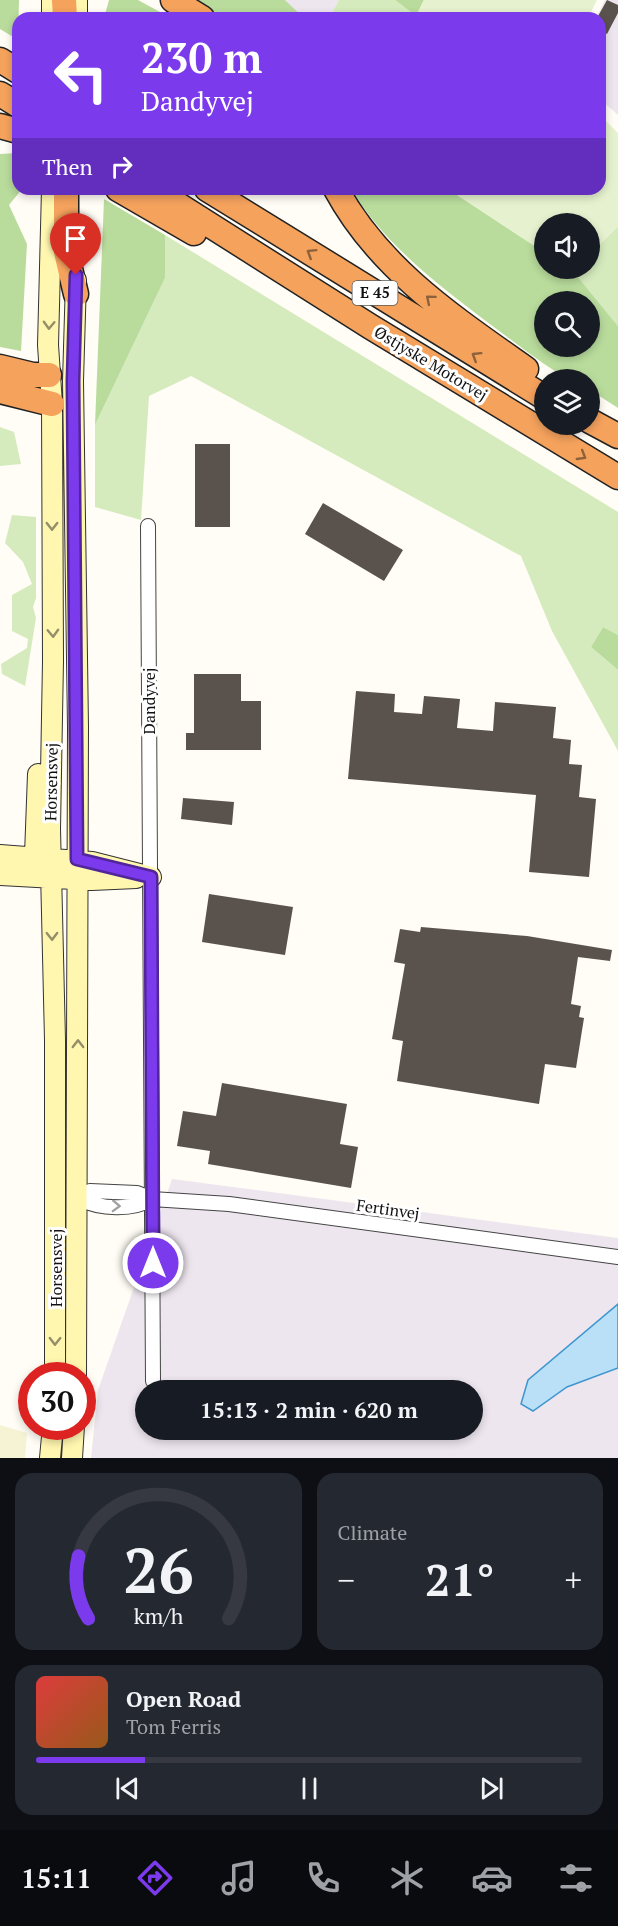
<!DOCTYPE html>
<meta charset="utf-8">
<style>
:root{--surface:#171b24;--page:#242831;--text:#f1f3f6;--muted:#9ea1a6;--line:#363941;--accent:#7c3aed}
body{margin:0;font-family:"PT Serif",serif;background:var(--page);color:var(--text);height:100vh;display:flex;flex-direction:column;font-size:22px;white-space:nowrap}
*{box-sizing:border-box;margin:0}
p{font-size:20px;color:var(--muted)}
.icon{flex:none;width:33px;height:33px;fill:none;stroke:currentColor;stroke-width:2;stroke-linecap:round;stroke-linejoin:round}
.map{position:relative;height:1458px;overflow:hidden}
.side{display:flex;flex-direction:column;gap:15px;padding:15px;background:#0d0f14;flex:1}
.side>*{flex:none}
.top-card{position:absolute;left:12px;top:12px;width:594px;height:183px;border-radius:18px;box-shadow:0 3px 9px #0003;background:#7c3aed;color:#fff;overflow:hidden}
.buttons{position:absolute;left:534px;top:213px;display:grid;gap:12px}
.buttons a{display:grid;place-items:center;width:66px;height:66px;border-radius:50%;background:var(--surface);box-shadow:0 3px 9px #0003;font-size:30px}
.speed{position:absolute;left:18px;top:1362px;display:flex;gap:12px;font-size:30px;font-weight:700;text-align:center}
.speed>*{display:grid;place-content:center;width:78px;height:78px;border-radius:50%;background:var(--surface);box-shadow:0 3px 9px #0003;line-height:1}
.speed .limit{border:9px solid #d22;background:#fff;color:#111}
.pin{position:absolute;display:grid;place-items:center;width:51px;height:51px;color:#fff;margin:-62px -26px;border-radius:50% 50% 50% 0;rotate:-45deg;box-shadow:0 0 6px #0007}
.pin .icon{rotate:45deg}
.me{position:absolute;width:66px;margin:-33px;rotate:0deg;stroke-linejoin:round;filter:drop-shadow(0 0 4px #0008)}
.turn{display:flex;align-items:center;gap:21px;height:126px;padding:0 30px;font-size:27px}
.turn .icon{width:78px;height:78px;stroke-width:2.5}
.turn b{display:block;font-size:42px;line-height:51px}
.then{display:flex;align-items:center;height:57px;padding:0 30px;background:#0003;gap:12px;font-size:22px}
.big{font-size:45px;font-weight:600;line-height:1.1}
.side .card{flex:1;display:flex;flex-direction:column;justify-content:center;gap:9px;min-width:0;padding:0 21px;border-radius:18px;background:var(--page)}
.side .dial{align-items:center;gap:0}
.dial svg{height:156px;overflow:visible;fill:none;stroke:var(--line);stroke-width:7;stroke-linecap:round;text-anchor:middle}
.dial text{fill:var(--text);stroke:none}
.song{display:flex;align-items:center;gap:18px}
.cover{width:72px;height:72px;border-radius:9px;background:linear-gradient(135deg,hsl(0 70% 55%),hsl(30 70% 35%))}
.played{height:6px;border-radius:3px;background:linear-gradient(90deg,var(--accent) 20%,var(--line) 20%)}
.keys{display:flex;justify-content:space-around;direction:ltr}
.heat{display:flex;justify-content:space-between;align-items:center;font-size:33px;direction:ltr}
.side .tiles{flex:1;display:grid;gap:15px;grid-template-columns:1fr 1fr}
.card:last-child{grid-column:span 2}
.trip{position:absolute;left:135px;top:1380px;width:348px;height:60px;border-radius:30px;background:var(--surface);box-shadow:0 3px 9px #0003;font-weight:600;line-height:60px;text-align:center}
.dock{display:flex;height:96px;justify-content:space-around;align-items:center;background:#090b0e;color:var(--muted)}
.dock .icon{width:42px;height:42px}
.dock .on{color:var(--accent)}
.dock b{font-size:27px;color:var(--text)}
.map>svg:first-child{display:block}
</style>
<div class="map">
<svg width="618" height="1458" viewBox="0 0 618 1458">
<rect width="100%" height="100%" fill="#fffdf5"/>
<path fill="#eee6ef" fill-rule="evenodd" d="M285 0H339L329 18H304Z
M605 0H618V115L600 99V18H596Z
M172 1179 618 1238V1458H91L98 1390ZM146 1390H472V1430H146Z"/>
<path fill="#f6f3d4" d="M0 1425 27 1433 25 1458H0Z"/>
<path fill="#d5ebbd" d="M339 0H395L416 16 415 18H329Z
M618 226V326L573 271 590 268V254Z
M165 235 618 512V635L603 627 591 647 618 670V751L552 631 521 556 191 376 149 396 141 520 95 507V425L165 278Z
M0 427 14 432 21 464 0 466Z
M12 515 36 517V598L33 607 36 618 25 686 2 674 1 664 27 648 28 639 12 631V595L32 584 23 562 5 543Z"/>
<path fill="#b9dc9c" fill-rule="evenodd" d="M0 0H19L18 40 0 29Z
M109 0H138L171 18H104Z
M197 0H285L304 18H220Z
M395 0H424L416 16Z
M18 153V189H22L9 205 27 244 21 351 0 347V154Z
M351 189H448L544 252V268L573 271 618 326V408L590 390V380C584 379 576 381 571 379 551 371 524 349 506 336 450 294 388 250 351 189ZM544 302H590V346H544Z
M104 199 165 235V278L95 425Z
M603 627 618 635V670L591 647Z"/>
<path fill="#e6f2cf" d="M424 0H597L588 18H415Z
M600 115 618 133V226L590 254V224H544V252L448 189H600Z"/>
<path fill="#b9e0f7" stroke="#3f96cf" stroke-width="1.5" d="M618 1304V1368L567 1387 533 1411 521 1404 528 1380Z"/>
<path fill="#5a524d" d="M607 0 618 5V13L607 34 600 30V18H597Z
M195 444H230V527H195Z
M323 503 403 550 384 581 305 534Z
M194 674H241V701H261V750H186V733H194Z
M356 691 395 694 394 712 422 714 424 696 460 699 457 728 493 731 495 702 556 707 553 738 571 740 569 764 582 765 579 797 596 799 589 877 529 872 536 795 348 779Z
M183 798 234 802 232 825 181 819Z
M209 894 293 907 285 955 202 942Z
M421 927 527 936 612 950 610 961 578 957 571 1004 581 1006 579 1017 584 1018 576 1068 545 1064 539 1104 397 1081 403 1041 392 1039 405 964 394 962 400 929 420 932Z
M222 1083 347 1104 340 1144 358 1147 351 1188 208 1164 210 1151 177 1146 183 1111 216 1116Z"/>
<g fill="none" stroke-linecap="round" stroke-linejoin="round">
<defs>
<path id="street" d="M148 526 153 1381
M152 1199C132 1211 100 1209 79 1199L90 1191 137 1193 152 1199 229 1204 618 1257"/>
<path id="secondary" d="M52 0V18
M77 0V18
M52 189 48 345 52 404 53 661 50 829 55 1040V1376
M76 280 73 381 78 727 76 1376
M0 855 92 862 151 877
M35 855 38 774
M0 875 92 880 136 878
M50 1458 53 1426
M72 1458 74 1426"/>
<path id="highway" d="M64 0 65 18
M173 0 202 18
M0 60 18 71
M0 94 18 105
M0 126 18 131
M66 189V252L76 294
M118 189 194 233
M153 189 371 327 618 477
M207 189 544 397
M336 189C379 269 454 318 526 369
M0 367 33 375H49
M0 391 52 404
M590 421 618 436"/>
</defs>
<use href="#street" stroke="#444" stroke-width="16"/>
<use href="#secondary" stroke="#333" stroke-width="22"/>
<use href="#highway" stroke="#222" stroke-width="27"/>
<use href="#street" stroke="#fff" stroke-width="14"/>
<use href="#secondary" stroke="#fff6b0" stroke-width="20"/>
<use href="#highway" stroke="#f5a25d" stroke-width="24"/>
</g>
<defs><path id="oneway-chevron" d="M-2-3.5L2.5 0L-2 3.5" fill="none" stroke-width="1.6" stroke-linecap="round" stroke-linejoin="round" transform="scale(1.5)"/></defs>
<g stroke="#8e613b">
<use href="#oneway-chevron" transform="translate(311 253) rotate(-148)"/>
<use href="#oneway-chevron" transform="translate(430 299) rotate(-140)"/>
<use href="#oneway-chevron" transform="translate(476 356) rotate(-148)"/>
<use href="#oneway-chevron" transform="translate(582 456) rotate(31)"/>
</g>
<g stroke="#948f68">
<use href="#oneway-chevron" transform="translate(49 325) rotate(92)"/>
<use href="#oneway-chevron" transform="translate(52 526) rotate(90)"/>
<use href="#oneway-chevron" transform="translate(53 633) rotate(88)"/>
<use href="#oneway-chevron" transform="translate(52 936) rotate(89)"/>
<use href="#oneway-chevron" transform="translate(78 1044) rotate(-90)"/>
<use href="#oneway-chevron" transform="translate(55 1341) rotate(91)"/>
</g>
<use stroke="#a0a0a0" href="#oneway-chevron" transform="translate(116 1206) rotate(2)"/>
<g fill="none" stroke-linecap="round" stroke-linejoin="round">
<defs>
<path id="route" d="M76 275 73 381 77 859 151 877 153 1263"/>
</defs>
<use href="#route" stroke="#51269a" stroke-width="15"/>
<use href="#route" stroke="#7c3aed" stroke-width="10"/>
</g>
<g text-anchor="middle" stroke-width="6" stroke-linejoin="round" paint-order="stroke">
<rect fill="#fff" stroke="#585858" stroke-width="1.5" x="352.5" y="281" width="45" height="24" rx="4.5"/>
<g font-size="15" font-weight="bold" fill="#111">
<text x="375" y="298">E 45</text>
</g>
<g font-size="16" fill="#111" stroke="#fff">
<text transform="translate(431 363) rotate(31)" y="6">Østjyske Motorvej</text>
<text transform="translate(149 701) rotate(-90)" y="6">Dandyvej</text>
<text transform="translate(51 782) rotate(-89)" y="6">Horsensvej</text>
<text transform="translate(388 1209) rotate(8)" y="6">Fertinvej</text>
<text transform="translate(56 1268) rotate(-90)" y="6">Horsensvej</text>
</g>
</g>
</svg>
<div class="buttons">
<a><svg class="icon" aria-label="sound" viewBox="0 0 24 24"><path d="M4 9h4l5-4v14l-5-4H4zM17 9q2 3 0 6"/></svg></a>
<a><svg class="icon" aria-label="search" viewBox="0 0 24 24"><circle cx="10" cy="10" r="6"/><path d="M15 15l6 6"/></svg></a>
<a><svg class="icon" aria-label="layers" viewBox="0 0 24 24"><path d="M12 4l9 5-9 5-9-5zM3 14l9 5 9-5"/></svg></a>
</div>
<div class="speed"><div class="limit">30</div></div>
<div class="pin" style="left:76px;top:275px;background:#d93025"><svg class="icon" aria-label="arrive" viewBox="0 0 24 24"><path d="M6 21V4h12l-3 4 3 4H6"/></svg></div>
<svg class="me" style="left:153px;top:1263px" viewBox="-20 -20 40 40"><circle r="17" fill="#7c3aed" stroke="#fff" stroke-width="3"/><path d="M0-11L8 9 0 5-8 9z" fill="#fff"/></svg>
<div class="trip">15:13 · 2 min · 620 m</div>
<div class="top-card">
<div class="turn"><svg class="icon" aria-label="left" viewBox="0 0 24 24"><path d="M17 20v-9H6M10 6l-5 5 5 5"/></svg><div><b>230 m</b>Dandyvej</div></div>
<div class="then">Then<svg class="icon" aria-label="right" viewBox="0 0 24 24"><path d="M7 20v-9h11M14 6l5 5-5 5"/></svg></div>
</div>
</div>
<section class="side">
<div class="tiles">
<div class="card dial"><svg viewBox="0 0 100 80">
<path d="M14 69A42 42 0 1 1 86 69"/>
<path d="M14 69A42 42 0 0 1 9 37" stroke="#7c3aed"/>
<text x="50" y="56" font-size="32" font-weight="700">26</text>
<text x="50" y="72" font-size="11">km/h</text>
</svg></div>
<div class="card"><p>Climate</p>
<div class="heat"><a>−</a><b class="big">21°</b><a>+</a></div>
</div>
<div class="card">
<div class="song"><i class="cover"></i><div><b>Open Road</b><p>Tom Ferris</p></div></div>
<div class="played"></div>
<div class="keys"><svg class="icon" aria-label="previous" viewBox="0 0 24 24"><path d="M18 5L8 12l10 7zM5 5v14"/></svg><svg class="icon" aria-label="pause" viewBox="0 0 24 24"><path d="M8 5v14M16 5v14"/></svg><svg class="icon" aria-label="next" viewBox="0 0 24 24"><path d="M6 5l10 7-10 7zM19 5v14"/></svg></div>
</div>
</div>
</section>
<nav class="dock">
<b>15:11</b>
<svg class="icon on" aria-label="directions" viewBox="0 0 24 24"><path d="M12 3l9 9-9 9-9-9zM9 14v-3h6M13 9l2 2-2 2"/></svg>
<svg class="icon" aria-label="music" viewBox="0 0 24 24"><path d="M9 18V5l10-2v13"/><circle cx="6" cy="18" r="3"/><circle cx="16" cy="16" r="3"/></svg>
<svg class="icon" aria-label="phone" viewBox="0 0 24 24"><path d="M5 4h4l2 5-3 2q2 4 5 5l2-3 5 2v4C11 20 4 13 5 4z"/></svg>
<svg class="icon" aria-label="climate" viewBox="0 0 24 24"><path d="M12 3v18M4 7l16 10M4 17L20 7"/></svg>
<svg class="icon" aria-label="car" viewBox="0 0 24 24"><path d="M5 17H2v-5l4-1 3-4h7l3 4 3 1v5h-3M9 17h6M6 11h13"/><circle cx="7" cy="17" r="2"/><circle cx="17" cy="17" r="2"/></svg>
<svg class="icon" aria-label="filters" viewBox="0 0 24 24"><path d="M4 7h16M4 17h16"/><circle cx="9" cy="7" r="2"/><circle cx="15" cy="17" r="2"/></svg>
</nav>
